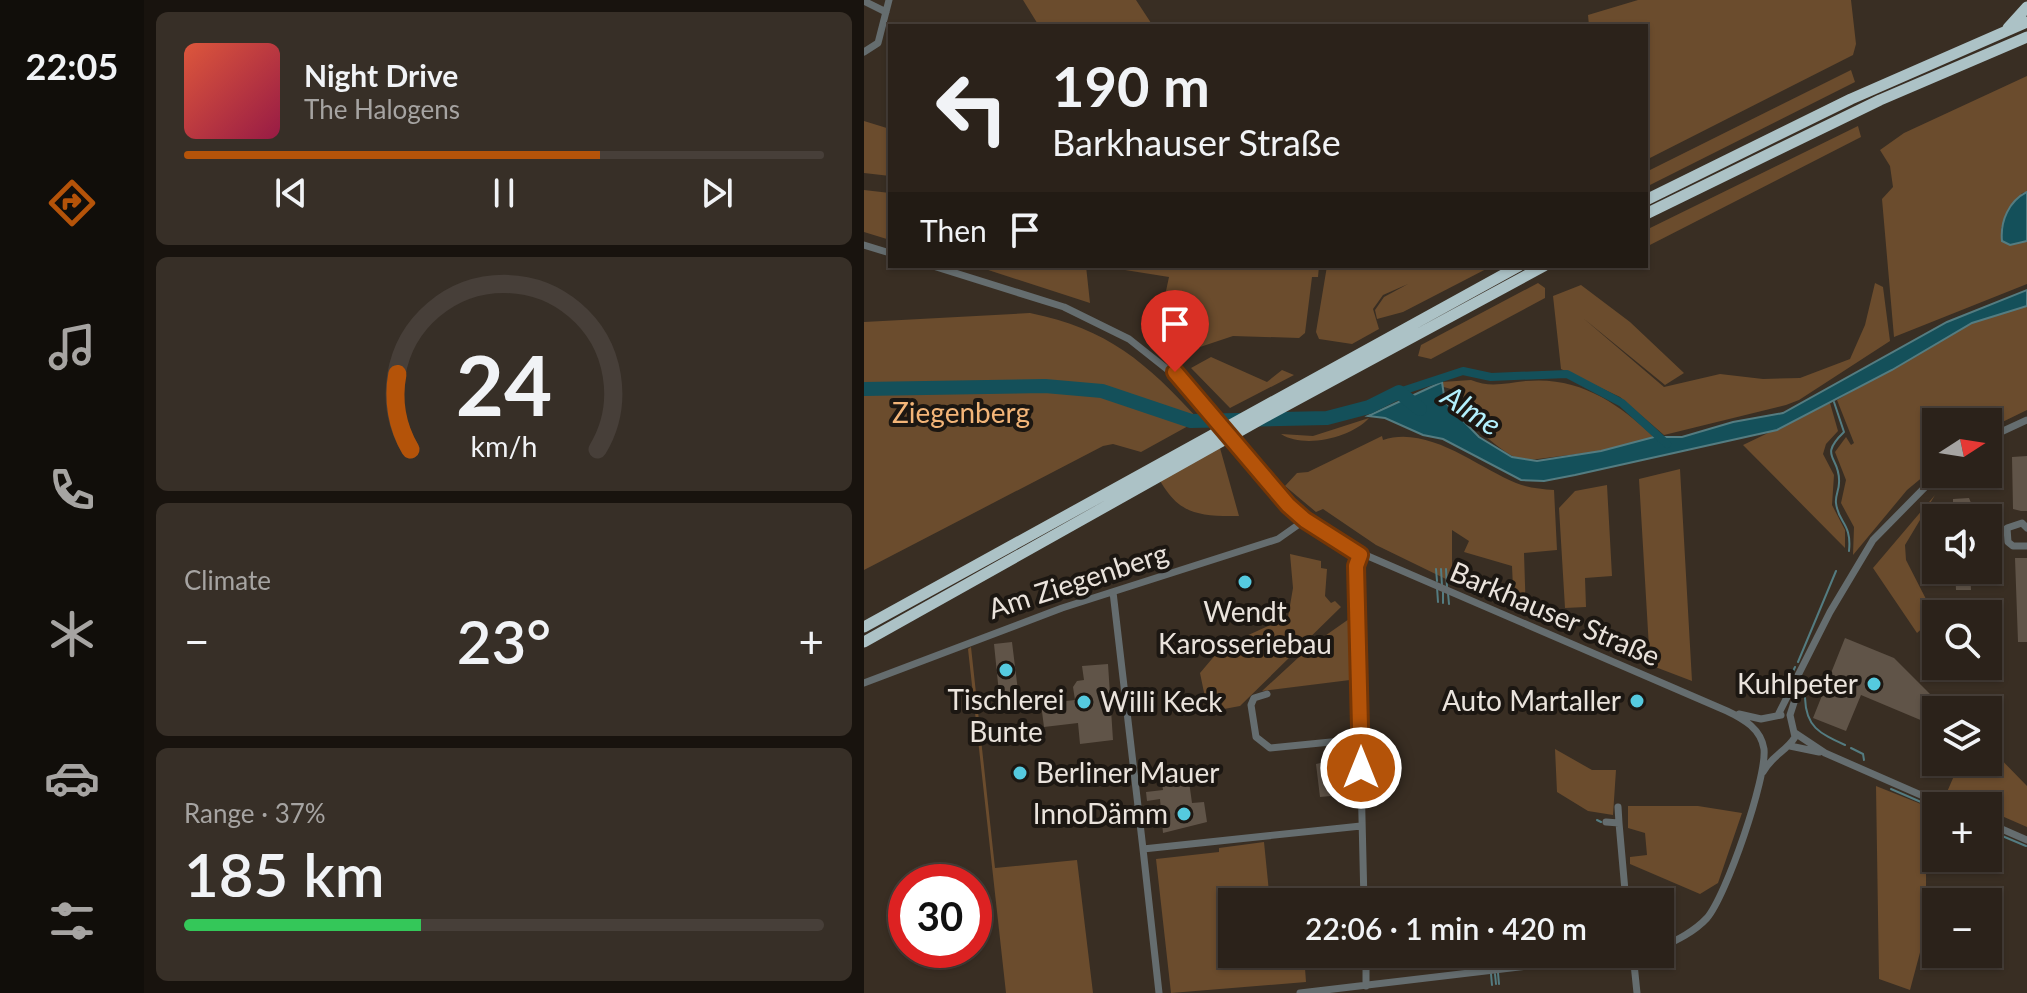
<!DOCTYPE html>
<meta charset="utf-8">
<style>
:root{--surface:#2b221a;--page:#372f27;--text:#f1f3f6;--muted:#a6a4a2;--line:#473f39;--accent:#b45309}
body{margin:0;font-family:Lato,sans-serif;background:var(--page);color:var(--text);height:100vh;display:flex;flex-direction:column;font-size:30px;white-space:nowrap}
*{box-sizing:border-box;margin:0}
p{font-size:26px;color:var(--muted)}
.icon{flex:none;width:44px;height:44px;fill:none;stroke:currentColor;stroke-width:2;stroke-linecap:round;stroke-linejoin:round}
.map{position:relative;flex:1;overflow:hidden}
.panel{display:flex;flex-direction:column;gap:12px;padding:12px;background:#18130e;width:720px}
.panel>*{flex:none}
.guide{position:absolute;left:24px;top:24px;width:760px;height:244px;border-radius:0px;box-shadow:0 2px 6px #0004,0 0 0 2px var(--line);background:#2b221a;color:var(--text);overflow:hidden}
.needle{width:52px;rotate:78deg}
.buttons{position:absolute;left:1058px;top:408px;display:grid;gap:16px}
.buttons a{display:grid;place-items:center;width:80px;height:80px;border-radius:0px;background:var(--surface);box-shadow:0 2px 6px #0004,0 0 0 2px var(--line);font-size:40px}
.speed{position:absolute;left:24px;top:864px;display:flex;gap:16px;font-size:40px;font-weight:700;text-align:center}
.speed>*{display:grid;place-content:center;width:104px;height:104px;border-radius:50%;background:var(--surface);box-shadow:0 2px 6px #0004,0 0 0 2px var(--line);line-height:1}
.speed .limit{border:12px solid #d22;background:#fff;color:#111}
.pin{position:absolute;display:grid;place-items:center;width:68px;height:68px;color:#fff;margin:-82px -34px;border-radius:50% 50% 50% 0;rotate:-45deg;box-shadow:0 0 8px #0007}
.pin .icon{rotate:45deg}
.me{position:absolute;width:88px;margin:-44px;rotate:0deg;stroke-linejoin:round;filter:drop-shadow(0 0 6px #0008)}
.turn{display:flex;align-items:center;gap:28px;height:168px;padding:0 32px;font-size:36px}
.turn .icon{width:104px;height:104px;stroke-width:2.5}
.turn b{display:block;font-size:56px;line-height:68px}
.then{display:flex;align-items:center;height:76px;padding:0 32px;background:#0003;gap:16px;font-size:30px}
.big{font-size:60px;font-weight:600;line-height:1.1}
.panel .card{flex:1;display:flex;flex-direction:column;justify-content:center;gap:12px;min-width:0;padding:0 28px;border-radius:12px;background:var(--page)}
.panel .dial{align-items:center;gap:0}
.dial svg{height:208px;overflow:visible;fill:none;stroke:var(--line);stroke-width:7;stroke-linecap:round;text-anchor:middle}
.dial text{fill:var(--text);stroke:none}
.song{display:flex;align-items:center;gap:24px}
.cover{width:96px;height:96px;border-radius:12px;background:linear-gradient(135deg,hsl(10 70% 55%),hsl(340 70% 35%))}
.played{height:8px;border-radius:4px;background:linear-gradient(90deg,var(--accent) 65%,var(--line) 65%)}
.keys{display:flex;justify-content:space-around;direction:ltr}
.heat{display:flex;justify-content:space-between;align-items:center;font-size:44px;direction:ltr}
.charge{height:12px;border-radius:6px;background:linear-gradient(90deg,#34c759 37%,var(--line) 0)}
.trip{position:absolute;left:354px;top:888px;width:456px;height:80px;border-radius:0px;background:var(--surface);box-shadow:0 2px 6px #0004,0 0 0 2px var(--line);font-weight:600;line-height:80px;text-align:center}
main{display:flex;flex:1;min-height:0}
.menu{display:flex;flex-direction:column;width:144px;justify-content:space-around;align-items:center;background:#110e0a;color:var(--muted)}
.menu .icon{width:56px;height:56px}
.menu .on{color:var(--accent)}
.menu b{font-size:36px;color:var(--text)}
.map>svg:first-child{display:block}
</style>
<main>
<nav class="menu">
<b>22:05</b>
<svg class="icon on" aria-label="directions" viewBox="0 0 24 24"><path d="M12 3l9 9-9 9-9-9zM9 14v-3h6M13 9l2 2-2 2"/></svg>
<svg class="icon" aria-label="music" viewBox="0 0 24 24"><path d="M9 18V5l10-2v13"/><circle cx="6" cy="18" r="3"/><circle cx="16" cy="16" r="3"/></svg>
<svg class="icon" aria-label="phone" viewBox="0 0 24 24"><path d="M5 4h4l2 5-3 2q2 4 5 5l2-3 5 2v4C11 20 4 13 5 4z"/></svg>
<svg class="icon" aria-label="climate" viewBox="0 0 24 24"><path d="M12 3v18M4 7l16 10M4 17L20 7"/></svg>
<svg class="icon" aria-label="car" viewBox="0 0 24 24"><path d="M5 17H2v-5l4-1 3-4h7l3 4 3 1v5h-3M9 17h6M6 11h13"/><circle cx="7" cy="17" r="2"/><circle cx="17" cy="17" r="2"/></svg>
<svg class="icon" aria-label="filters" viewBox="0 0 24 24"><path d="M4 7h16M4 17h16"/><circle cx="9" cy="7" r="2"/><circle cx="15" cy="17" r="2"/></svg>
</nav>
<section class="panel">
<div class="card">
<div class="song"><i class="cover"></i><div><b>Night Drive</b><p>The Halogens</p></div></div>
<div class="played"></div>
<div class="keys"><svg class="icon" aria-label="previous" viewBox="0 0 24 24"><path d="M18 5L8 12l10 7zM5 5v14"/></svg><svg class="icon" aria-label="pause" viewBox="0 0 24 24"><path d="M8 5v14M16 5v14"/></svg><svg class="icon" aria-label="next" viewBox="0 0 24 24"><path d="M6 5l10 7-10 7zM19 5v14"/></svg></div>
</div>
<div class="card dial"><svg viewBox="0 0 100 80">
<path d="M14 69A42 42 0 1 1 86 69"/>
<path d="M14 69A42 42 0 0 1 9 40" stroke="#b45309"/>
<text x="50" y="56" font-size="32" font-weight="700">24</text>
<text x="50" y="72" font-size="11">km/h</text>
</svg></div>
<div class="card"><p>Climate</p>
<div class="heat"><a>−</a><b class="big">23°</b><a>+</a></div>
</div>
<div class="card"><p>Range · 37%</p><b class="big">185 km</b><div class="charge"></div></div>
</section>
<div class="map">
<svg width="1163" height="993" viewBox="0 0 1163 993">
<rect width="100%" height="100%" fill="#392e23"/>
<path fill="#6b4c2d" d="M159 0H272L289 26H175Z
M774 0H987L992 44 989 55 782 160V26H725L724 15Z
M987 70 991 82 782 187V172Z
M1163 76V192L1158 193 1137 228 1138 241 1146 245 1163 241V284L1030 337 1018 199 1029 187 1026 166 1016 150 1040 133Z
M0 121 26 129V176L0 173Z
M994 126 997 137 782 247V230Z
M0 190 26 193V240L0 232Z
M112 266H222L226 303Z
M236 266H455L454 277H448L441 333 435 338 369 336 315 354 277 329 282 315 296 319 305 277Z
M463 266H628L539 312 513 319 511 310 520 297 544 284 519 295 509 309 515 329 488 344 455 339 452 332Z
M674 283 681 288V298L567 359 554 356 557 345Z
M1011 283 1019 287 1026 341 935 400 922 405 800 435 756 397 697 369 689 296 717 285 766 322 820 373 801 385 719 318 800 387 856 374 899 379 936 378 986 359 1001 325Z
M1163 306V410L1124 429V422H1072V466L1043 490 989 555 990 527 977 503 982 480 971 452 982 437 987 445 990 443 973 400 1108 323Z
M166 313C244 329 282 362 335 420L277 452 249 444 239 446 0 570V322Z
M347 357 403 382 418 370 430 375 366 408 327 368Z
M607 380C626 388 642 383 662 381 715 376 754 403 790 437L737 451 659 461C638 454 607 424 592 406L598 392 576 386 578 382Z
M966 403 974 431 962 444 959 454 970 475 968 505 981 530V548L879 445Z
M505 418C487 438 440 449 417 434L449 436Z
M518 436 519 440C565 425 614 468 652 483 664 488 677 489 690 490L693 550 660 553 662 616 642 607 649 588 648 566 600 552 605 541 588 530V582L512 545 459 509 452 512 421 486 433 473 444 472Z
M356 448 375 516C324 517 309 510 287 463Z
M816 469 828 681 786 665 775 479Z
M743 485 748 576 721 578 722 607 701 608 695 508 711 491Z
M1071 495 1041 545 1042 560 1064 603 1062 625 1053 633 1009 568Z
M426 554 457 561V568L463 569 461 596 467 603 471 601 477 607 376 706 344 712 336 673 358 647 424 617 429 588Z
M485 619 486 680 398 691 448 645Z
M107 647 131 868 213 860 229 993H142L104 649Z
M1124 746 1163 786V827L1124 810V806H1115L1083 792 1096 762H1124Z
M691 749 728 770H752L749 815 724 811 693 792Z
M1012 786 1062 806V930L1046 990 1015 979Z
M764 806H834L878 813 854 883 836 894 766 864V857L783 855 781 833 764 828Z
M400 842 406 902H368V954H440L442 982 307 993 292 859 355 852V848Z"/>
<path fill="#14505a" stroke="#547c81" stroke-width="2" d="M1163 192V241L1146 245 1138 241C1136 221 1145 201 1163 192Z
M1163 290V306L1108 323 1028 370 913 430 711 475 680 481 657 480 579 439 559 435 521 418 504 416 578 382 581 402 615 437 648 457 673 461 737 451 790 437H818L869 422 919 413 1083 322Z"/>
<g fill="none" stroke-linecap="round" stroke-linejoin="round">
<path stroke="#547c81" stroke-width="2" d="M970 402 980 432C953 458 977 456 975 483 975 490 971 496 972 503 974 523 988 523 985 551
M572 569 573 581
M577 569 578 586
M582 569 583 587
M573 587 574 602
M579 592V603
M584 593 585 604
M934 662 972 571
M924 682 931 667
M941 698C942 727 955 733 981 745
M987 748 999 754 1000 760
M1027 789 1057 802
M1064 805 1072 808
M733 820 737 822
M1124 830 1162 846
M632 956 634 967
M625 957 626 968
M629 957 630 967
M634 973 635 984
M627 974 628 985
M631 974 632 984"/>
<path stroke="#14505a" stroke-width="8" d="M535 392 599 371 627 377 703 374 758 403 803 444"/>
<path stroke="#14505a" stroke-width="14" d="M0 389 181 386 238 391 327 421 463 418 505 407 535 392 556 409"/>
</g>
<path fill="#605448" d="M1163 456V511H1157L1149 509 1148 457Z
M1105 498 1112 515 1089 518V499Z
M1151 558H1163V642H1154Z
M1091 570H1106L1107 590H1092Z
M981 638 1030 658 1076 704 1066 724 997 695 982 731 949 718Z
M148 642 154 691 135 693 130 644Z
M244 664 249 740 216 744 214 723 180 727 177 704 211 700 209 687 213 681 220 680 218 666Z
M474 759H480L482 778H476L478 795 456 797 452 764Z
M324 774 328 803 340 802 343 822 299 833 296 799 283 801 282 792 299 790 297 777Z"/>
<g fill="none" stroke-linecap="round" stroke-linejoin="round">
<path stroke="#656d6f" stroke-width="7" d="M0 1 22 12
M0 52 14 43 25 0
M0 245 26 253
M69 266 200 307 265 339 323 385 424 505 476 544 863 711C880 719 897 729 900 749 903 778 862 896 843 918 830 932 813 940 796 948
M1124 438 1163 420
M1163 528 1158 523 1143 528 1144 542 1149 546H1163
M496 555 492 566 500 902
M249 592 279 849 497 826
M0 683 198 608 414 539 441 520
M403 694 390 698 387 705 392 737 406 748 497 739
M875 714 897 719 917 715
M914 715 966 612 1009 540 1074 474
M931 733 961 753 1082 806
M926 746 955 752
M899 772C910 753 922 752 931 737L926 715 937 681
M754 807 755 823
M742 822 755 823 762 902
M1124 823 1163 840
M279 849 295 993
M502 954V986
M769 954 773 993
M436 993 765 954"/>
<path stroke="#acc2c6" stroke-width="11" d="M1144 28 1163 7
M782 200 987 99 1163 22
M782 214 1016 100 1163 37
M0 627 655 266
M0 642 401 417 680 266"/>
</g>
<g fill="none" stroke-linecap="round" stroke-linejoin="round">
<defs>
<path id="route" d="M311 372 424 505 441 520 496 555 492 566 497 768"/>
</defs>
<use href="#route" stroke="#753606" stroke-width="20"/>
<use href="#route" stroke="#b45309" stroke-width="14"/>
</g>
<g fill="#55cadf" stroke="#1c1712" stroke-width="3">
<circle cx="381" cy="582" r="8"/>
<circle cx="142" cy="670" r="8"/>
<circle cx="1010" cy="684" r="8"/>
<circle cx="773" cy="701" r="8"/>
<circle cx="220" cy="702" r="8"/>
<circle cx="156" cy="773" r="8"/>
<circle cx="320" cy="814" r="8"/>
</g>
<g text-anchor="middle" stroke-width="8" stroke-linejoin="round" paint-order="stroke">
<g font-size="28" fill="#f3b578" stroke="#1c1712">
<text x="97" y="423">Ziegenberg</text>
</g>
<g font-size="28" fill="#eae3dc" stroke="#1c1712">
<text transform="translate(214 581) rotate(-18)" y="10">Am Ziegenberg</text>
<text transform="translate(691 614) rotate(23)" y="10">Barkhauser Straße</text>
</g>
<g font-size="28" fill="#eae3dc" stroke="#1c1712" text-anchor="end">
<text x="381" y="622" text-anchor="middle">Wendt<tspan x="381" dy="32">Karosseriebau</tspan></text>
<text x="994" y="694">Kuhlpeter</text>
<text x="142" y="710" text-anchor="middle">Tischlerei<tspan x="142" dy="32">Bunte</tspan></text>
<text x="757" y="711">Auto Martaller</text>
<text x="236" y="712" text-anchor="start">Willi Keck</text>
<text x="172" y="783" text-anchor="start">Berliner Mauer</text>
<text x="304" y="824">InnoDämm</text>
</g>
<g font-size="30" font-style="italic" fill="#b3f0fd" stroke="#1c1712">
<text transform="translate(607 411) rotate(34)" y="10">Alme</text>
</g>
</g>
</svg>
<div class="buttons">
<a><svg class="needle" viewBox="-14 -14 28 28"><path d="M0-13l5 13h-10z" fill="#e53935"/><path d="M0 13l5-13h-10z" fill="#a6a4a2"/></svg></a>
<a><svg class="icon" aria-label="sound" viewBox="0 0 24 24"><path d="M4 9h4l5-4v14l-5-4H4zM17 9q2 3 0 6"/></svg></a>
<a><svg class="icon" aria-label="search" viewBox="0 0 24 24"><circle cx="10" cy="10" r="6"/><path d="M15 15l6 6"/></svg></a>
<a><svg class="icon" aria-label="layers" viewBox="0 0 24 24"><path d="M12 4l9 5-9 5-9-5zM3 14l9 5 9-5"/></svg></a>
<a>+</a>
<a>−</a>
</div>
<div class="speed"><div class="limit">30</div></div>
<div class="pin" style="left:311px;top:372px;background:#d93025"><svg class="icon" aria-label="arrive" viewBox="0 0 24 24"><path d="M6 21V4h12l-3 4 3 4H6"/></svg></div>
<svg class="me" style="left:497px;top:768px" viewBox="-20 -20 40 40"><circle r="17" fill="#b45309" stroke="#fff" stroke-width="3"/><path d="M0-11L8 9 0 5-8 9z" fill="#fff"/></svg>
<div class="trip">22:06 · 1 min · 420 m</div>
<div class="guide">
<div class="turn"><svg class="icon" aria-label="left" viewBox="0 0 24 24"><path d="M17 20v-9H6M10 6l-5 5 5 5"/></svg><div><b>190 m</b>Barkhauser Straße</div></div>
<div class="then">Then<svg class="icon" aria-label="arrive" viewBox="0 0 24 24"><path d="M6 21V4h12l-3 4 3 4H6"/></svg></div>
</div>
</div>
</main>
